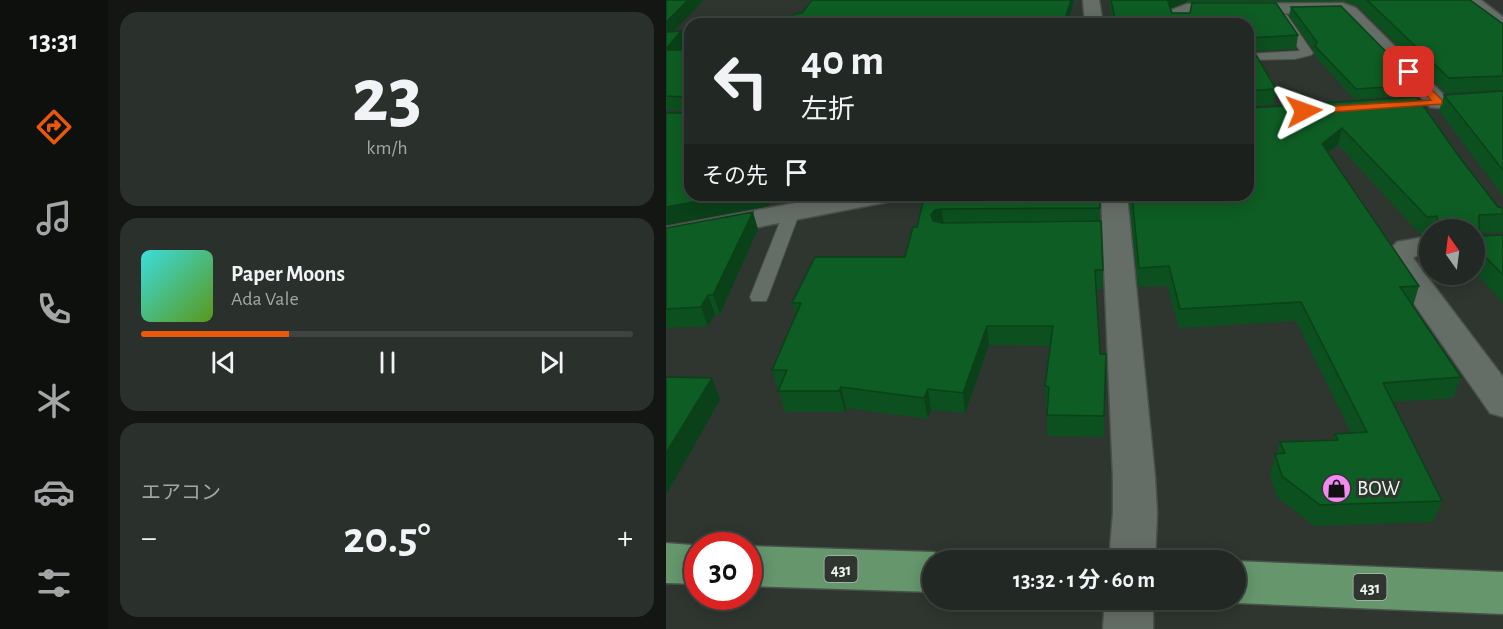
<!DOCTYPE html>
<html lang="ja">
<meta charset="utf-8">
<style>
:root{--surface:#222823;--page:#2a302b;--text:#f1f3f6;--muted:#a2a6a6;--line:#3f4441;--accent:#ea580c}
body{margin:0;font-family:"Alegreya Sans","Noto Sans JP",sans-serif;background:var(--page);color:var(--text);height:100vh;display:flex;flex-direction:column;font-size:22px;white-space:nowrap}
*{box-sizing:border-box;margin:0}
p{font-size:20px;color:var(--muted)}
.icon{flex:none;width:33px;height:33px;fill:none;stroke:currentColor;stroke-width:2;stroke-linecap:round;stroke-linejoin:round}
.map{position:relative;flex:1;overflow:hidden}
.panel{display:flex;flex-direction:column;gap:12px;padding:12px;background:#131613;width:558px}
.panel>*{flex:none}
.banner{position:absolute;left:18px;top:18px;width:570px;height:183px;border-radius:18px;box-shadow:0 3px 15px #0003,0 0 0 2px var(--line);background:#222823;color:var(--text);overflow:hidden}
.needle{width:39px;rotate:346deg}
.tools{position:absolute;left:753px;top:219px;display:grid;gap:12px}
.tools a{display:grid;place-items:center;width:66px;height:66px;border-radius:50%;background:var(--surface);box-shadow:0 3px 15px #0003,0 0 0 2px var(--line);font-size:30px}
.speed{position:absolute;left:18px;top:532px;display:flex;gap:12px;font-size:30px;font-weight:700;text-align:center}
.speed>*{display:grid;place-content:center;width:78px;height:78px;border-radius:50%;background:var(--surface);box-shadow:0 3px 15px #0003,0 0 0 2px var(--line);line-height:1}
.speed .limit{border:9px solid #d22;background:#fff;color:#111}
.pin{position:absolute;display:grid;place-items:center;width:51px;height:51px;color:#fff;margin:-26px;border-radius:12px;box-shadow:0 3px 9px #0006}
.me{position:absolute;width:66px;margin:-33px;rotate:86deg;stroke-linejoin:round;filter:drop-shadow(0 0 4px #0008)}
.turn{display:flex;align-items:center;gap:21px;height:126px;padding:0 18px;font-size:27px}
.turn .icon{width:78px;height:78px;stroke-width:2.5}
.turn b{display:block;font-size:42px;line-height:51px}
.then{display:flex;align-items:center;height:57px;padding:0 18px;background:#0003;gap:12px;font-size:22px}
.big{font-size:45px;font-weight:700;line-height:1.1}
.panel .card{flex:1;display:flex;flex-direction:column;justify-content:center;gap:9px;min-width:0;padding:0 21px;border-radius:18px;background:var(--page)}
.panel .dial{align-items:center;gap:0}
.dial b{font-size:78px;line-height:1}
.song{display:flex;align-items:center;gap:18px}
.cover{width:72px;height:72px;border-radius:9px;background:linear-gradient(135deg,hsl(180 70% 55%),hsl(90 70% 35%))}
.played{height:6px;border-radius:3px;background:linear-gradient(90deg,var(--accent) 30%,var(--line) 30%)}
.keys{display:flex;justify-content:space-around;direction:ltr}
.heat{display:flex;justify-content:space-between;align-items:center;font-size:33px;direction:ltr}
.trip{position:absolute;left:256px;top:550px;width:324px;height:60px;border-radius:30px;background:var(--surface);box-shadow:0 3px 15px #0003,0 0 0 2px var(--line);font-weight:700;line-height:60px;text-align:center}
main{display:flex;flex:1;min-height:0}
.tabs{display:flex;flex-direction:column;width:108px;justify-content:space-around;align-items:center;background:#0e100e;color:var(--muted)}
.tabs .icon{width:42px;height:42px}
.tabs .active{color:var(--accent)}
.tabs b{font-size:27px;color:var(--text)}
.map>svg:first-child{display:block}
</style>
<main>
<nav class="tabs">
<b>13:31</b>
<svg class="icon active" aria-label="directions" viewBox="0 0 24 24"><path d="M12 3l9 9-9 9-9-9zM9 14v-3h6M13 9l2 2-2 2"/></svg>
<svg class="icon" aria-label="music" viewBox="0 0 24 24"><path d="M9 18V5l10-2v13"/><circle cx="6" cy="18" r="3"/><circle cx="16" cy="16" r="3"/></svg>
<svg class="icon" aria-label="phone" viewBox="0 0 24 24"><path d="M5 4h4l2 5-3 2q2 4 5 5l2-3 5 2v4C11 20 4 13 5 4z"/></svg>
<svg class="icon" aria-label="climate" viewBox="0 0 24 24"><path d="M12 3v18M4 7l16 10M4 17L20 7"/></svg>
<svg class="icon" aria-label="car" viewBox="0 0 24 24"><path d="M5 17H2v-5l4-1 3-4h7l3 4 3 1v5h-3M9 17h6M6 11h13"/><circle cx="7" cy="17" r="2"/><circle cx="17" cy="17" r="2"/></svg>
<svg class="icon" aria-label="filters" viewBox="0 0 24 24"><path d="M4 7h16M4 17h16"/><circle cx="9" cy="7" r="2"/><circle cx="15" cy="17" r="2"/></svg>
</nav>
<section class="panel">
<div class="card dial"><b>23</b><p>km/h</p></div>
<div class="card">
<div class="song"><i class="cover"></i><div><b>Paper Moons</b><p>Ada Vale</p></div></div>
<div class="played"></div>
<div class="keys"><svg class="icon" aria-label="previous" viewBox="0 0 24 24"><path d="M18 5L8 12l10 7zM5 5v14"/></svg><svg class="icon" aria-label="pause" viewBox="0 0 24 24"><path d="M8 5v14M16 5v14"/></svg><svg class="icon" aria-label="next" viewBox="0 0 24 24"><path d="M6 5l10 7-10 7zM19 5v14"/></svg></div>
</div>
<div class="card"><p>エアコン</p>
<div class="heat"><a>−</a><b class="big">20.5°</b><a>+</a></div>
</div>
</section>
<div class="map">
<svg width="837" height="629" viewBox="0 0 837 629">
<rect width="100%" height="100%" fill="#2e362f"/>
<g fill="none" stroke-linecap="round" stroke-linejoin="round">
<path fill="#002508" fill-rule="evenodd" d="M465 0H471L448 24H441Z"/>
<defs>
<path id="service" d="M617 14 621 15 647 53 645 55 629 59 582 60V54L634 51 612 17Z
M125 209 133 214 102 297 100 301H86L84 297 117 214Z"/>
<path id="minor" d="M417 0H433L437 24H419Z
M797 0H815L837 17V30L831 29Z
M677 3 690 8 780 97 783 102 780 107 772 108 764 107 674 13 524 14 520 16 523 24H505L503 14 505 10 521 4Z
M173 195H229L225 201 216 203 0 245V227Z
M435 195H461L489 477 491 513 489 561H443L447 513V477Z
M764 236V254L750 256 747 258 837 377V417L824 413 719 262 717 257 731 242Z
M439 600H487V629H437Z"/>
<path id="trunk" d="M0 543 38 546H32V584L0 583Z
M82 546 267 552 284 558 285 561H267V592L82 586Z
M570 561 837 572V614L570 603 562 600H570Z"/>
</defs>
<use href="#service" stroke="#4a514b" stroke-width="2"/>
<use href="#minor" stroke="#4a514b" stroke-width="3"/>
<use href="#trunk" stroke="#4a514b" stroke-width="3"/>
<use href="#service" fill="#656e66" fill-rule="evenodd"/>
<use href="#minor" fill="#656e66" fill-rule="evenodd"/>
<use href="#trunk" fill="#65966c" fill-rule="evenodd"/>
</g>
<path fill="#0c501f" d="M0 0 7 32 15 31 20 44 15 50 103 206 21 113V111L0 110Z
M443 0H804L837 24V90L779 93 692 6 678 1 521 2 504 9 506 13H524L526 3H610L632 35 630 49 588 51 610 89 608 104 583 106V108L751 97 794 158 832 207 837 208V232L813 233V236L837 235V303L808 271V230H764V234L755 235 672 145 662 153 753 286 747 306 795 377 787 398 727 402 776 501 767 522 648 526 611 497 604 475 609 454H611L614 442 667 440 669 434 685 433 630 321 513 328 501 286 472 287 463 195H582V24H447Z
M625 7 753 85 750 95 688 99 648 55V51L623 16Z
M837 91V196L773 111 778 95Z
M434 195V221L437 270V289H430L434 354H440L438 437 381 436V407H380L379 386 384 346 323 345 299 413 265 410 262 419 180 408 179 412H119L106 370 130 315 126 303 239 257 251 227 258 198Z
M0 228 92 229 54 314H49L42 326 0 328Z"/>
<path fill="#0a4119" d="M22 0H38L0 39V22Z
M405 0H408L402 24H396Z
M502 0H521V2L503 9 502 2Z
M15 31 20 44 3 64 0 55V49Z
M676 128 672 145 652 160 656 144Z
M64 195H107L103 206 0 225V207Z
M276 209 278 227 268 233 265 215 269 210Z
M87 212 92 229 54 314 47 295Z
M42 295 49 314 42 326 35 307Z
M321 326 323 345 299 413 297 393Z
M46 378 54 400 0 495V453Z
M175 387 180 408 179 412 173 391Z
M262 389 265 410 262 419 258 398Z"/>
<path fill="#0e5d24" stroke="#0a4119" stroke-width="1.5" d="M0 0H22L0 22Z
M146 0H405L399 19 396 24H119L129 14 136 13Z
M445 0H502V2L506 13H524L526 3H610L632 35 584 38 582 39V24H450Z
M701 0H804L837 24V76L783 78Z
M675 6 753 85 690 89 649 46 651 42 625 7Z
M15 31 0 49V32Z
M582 46 586 48 610 89 582 91 583 108 751 97 794 158 832 207 837 208V214L813 215V236L837 235V275L808 245V230H773L771 216 761 217 676 128 656 144 753 286 734 287 795 377 717 383 776 501 654 505 616 476 609 454 619 453 614 442 672 440 669 434 701 432 635 302 514 309 503 266 473 268 466 195H582Z
M0 50H24V195H64L0 207V113H21V97L0 96Z
M837 91V170L778 95Z
M267 195H434V208L276 209 269 210 265 215 267 221 276 223 435 221 437 270H429L434 354H440L438 416 381 415 383 387 379 386 387 326H321L297 393 262 389 258 398 175 387 173 391H112L121 370H106L135 303H126L149 257H239L247 227H251L258 198 267 197Z
M87 212 47 295H42L35 307 0 309V228Z
M0 377 46 378 0 453Z"/>
<path fill="#ea580c" stroke="#983908" stroke-width="1.5" d="M740 70H746L776 100V104L638 114 633 111 638 108 765 100 740 74Z"/>
<defs>
<symbol id="shop-disc" viewBox="-11 -11 22 22"><circle r="9.5" fill="#f38af1" stroke="#2e362f"/><path d="M-5-2.5h2.3a2.7 3.5 0 0 1 5.4 0H5L5.5 6h-11ZM-1.5-2.5h3a1.5 2.3 0 0 0-3 0Z" fill="#111"/></symbol>
</defs>
<g fill-rule="evenodd">
<use href="#shop-disc" x="654" y="472" width="33" height="33"/>
</g>
<g text-anchor="middle" stroke-width="6" stroke-linejoin="round" paint-order="stroke">
<g fill="#2e362f" stroke="#b5bbb5" stroke-width="1.5">
<rect x="158.5" y="556" width="33" height="26" rx="4.5"/>
<rect x="687.5" y="574" width="33" height="26" rx="4.5"/>
</g>
<g font-size="16" font-weight="bold" fill="#eff4ef">
<text x="175" y="575">431</text>
<text x="704" y="593">431</text>
</g>
<g font-size="21" fill="#eff4ef" stroke="#2e362f" text-anchor="start">
<text x="691" y="495">BOW</text>
</g>
</g>
</svg>
<div class="tools">
<a><svg class="needle" viewBox="-14 -14 28 28"><path d="M0-13l5 13h-10z" fill="#e53935"/><path d="M0 13l5-13h-10z" fill="#a2a6a6"/></svg></a>
</div>
<div class="speed"><div class="limit">30</div></div>
<div class="pin" style="left:743px;top:72px;background:#d93025"><svg class="icon" aria-label="arrive" viewBox="0 0 24 24"><path d="M6 21V4h12l-3 4 3 4H6"/></svg></div>
<svg class="me" style="left:638px;top:111px" viewBox="-20 -20 40 40"><path d="M0-17L14 15 0 8-14 15z" fill="#ea580c" stroke="#fff" stroke-width="4"/></svg>
<div class="trip">13:32 · 1 分 · 60 m</div>
<div class="banner">
<div class="turn"><svg class="icon" aria-label="left" viewBox="0 0 24 24"><path d="M17 20v-9H6M10 6l-5 5 5 5"/></svg><div><b>40 m</b>左折</div></div>
<div class="then">その先<svg class="icon" aria-label="arrive" viewBox="0 0 24 24"><path d="M6 21V4h12l-3 4 3 4H6"/></svg></div>
</div>
</div>
</main>
